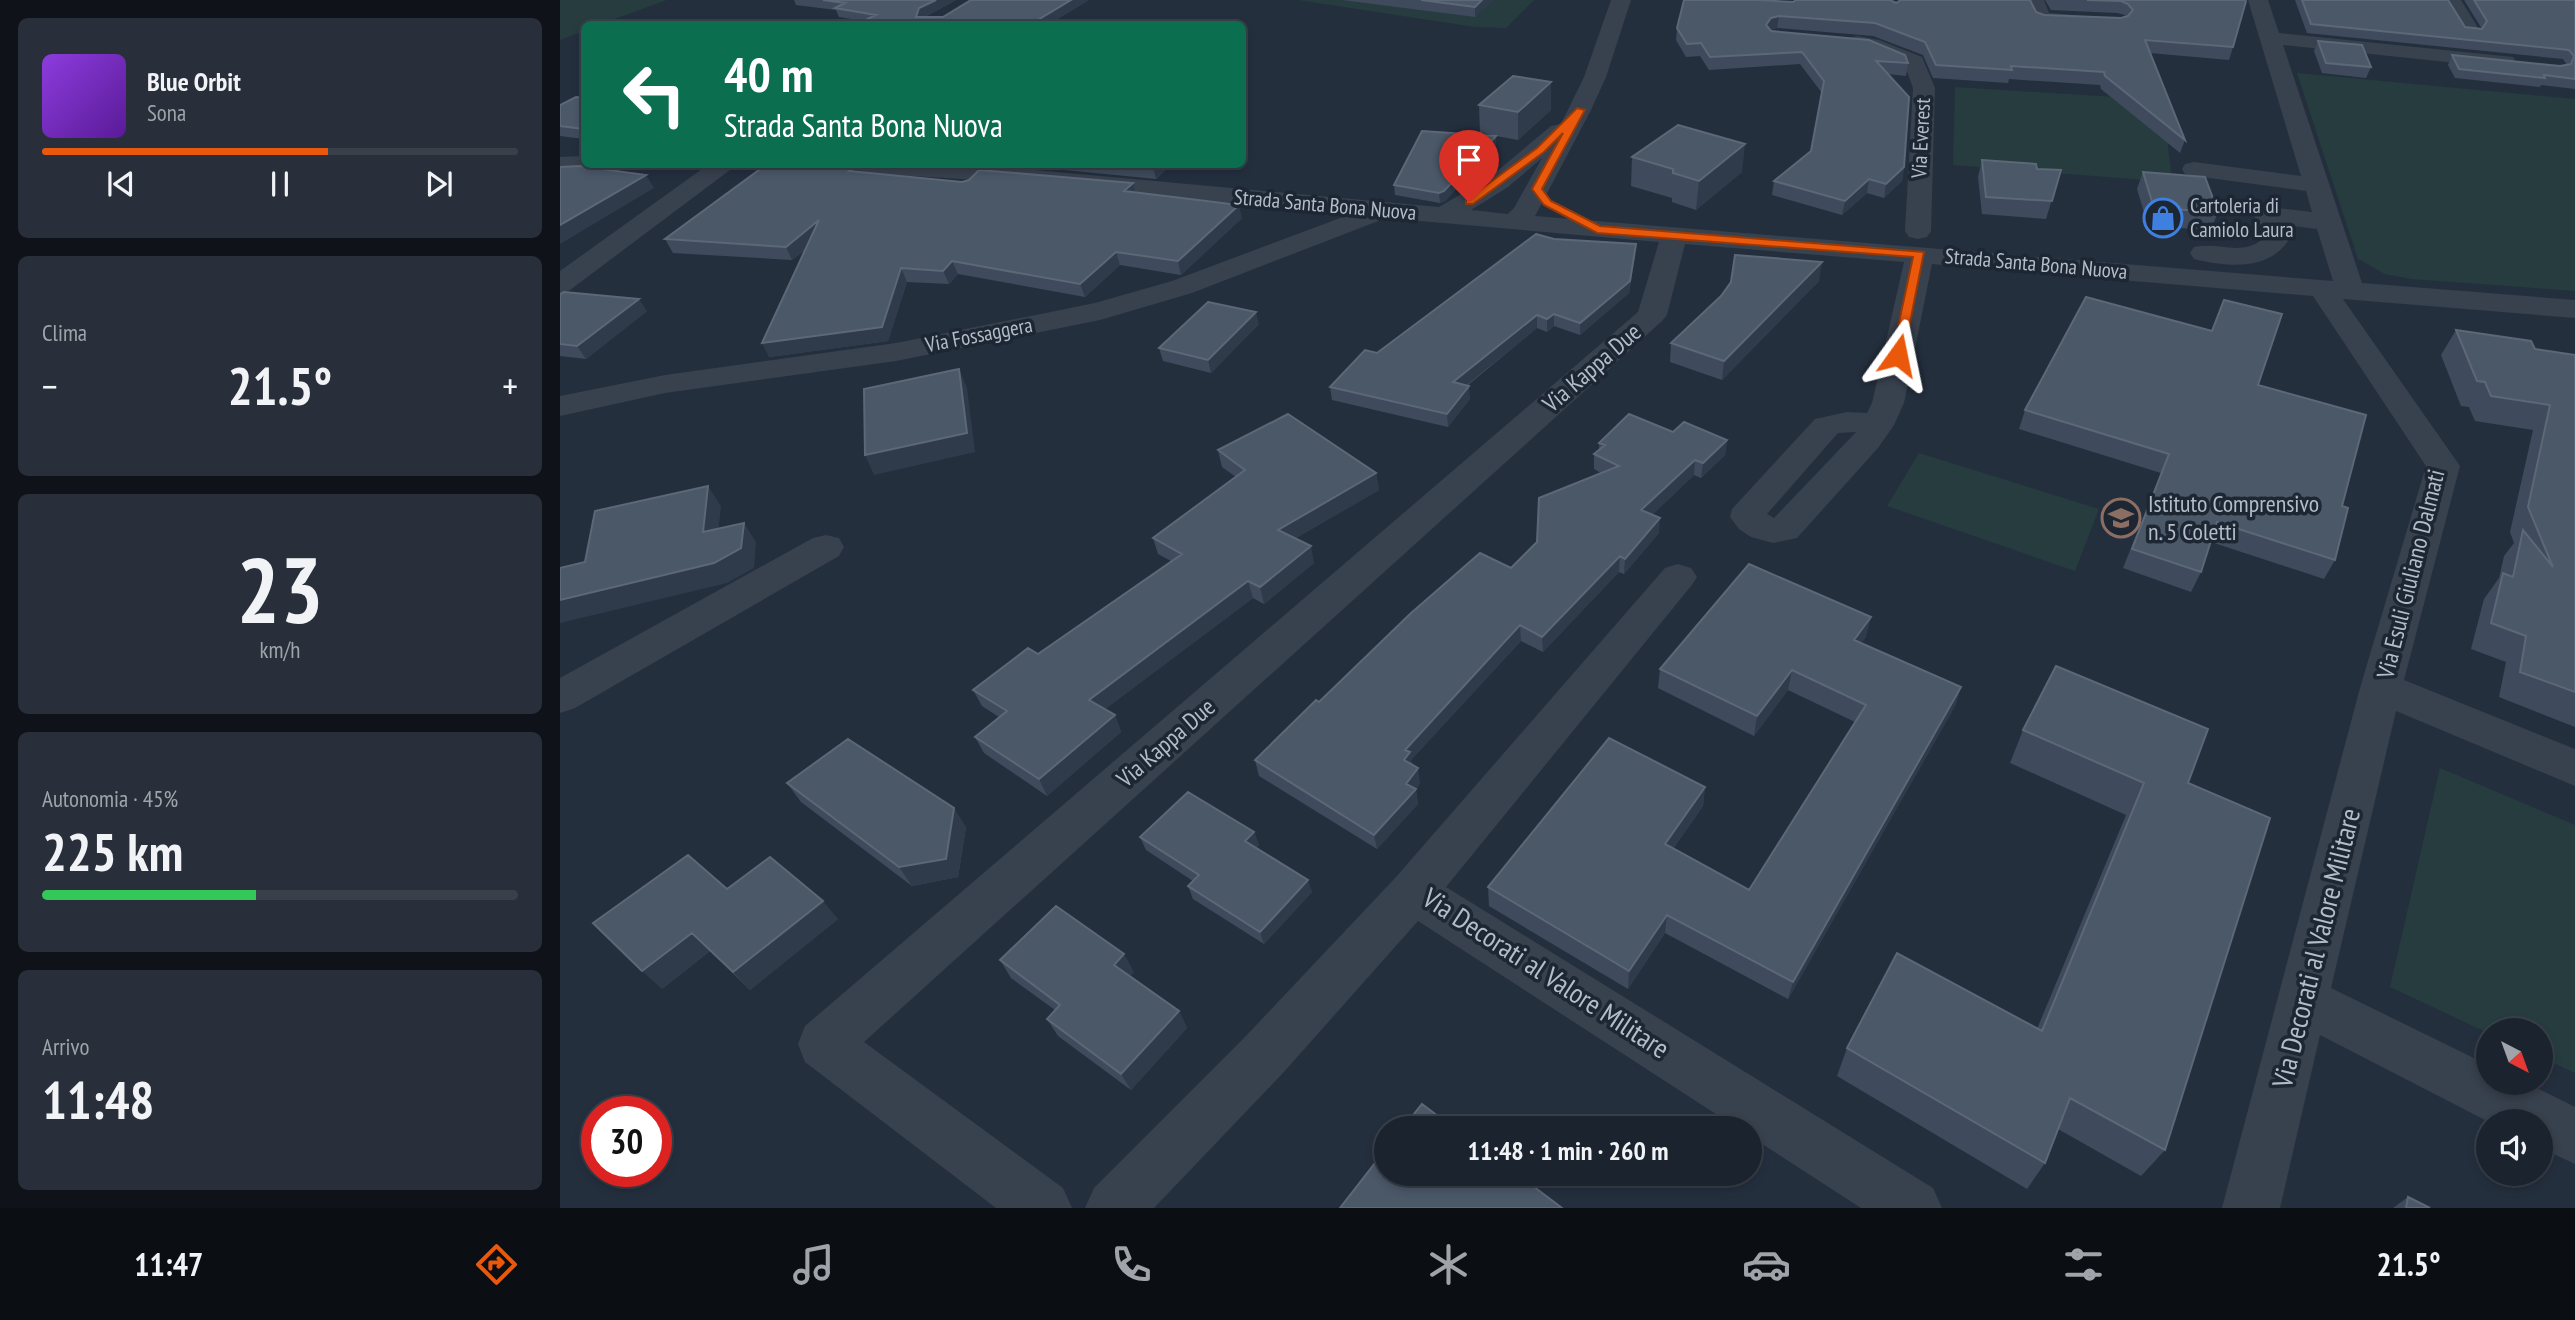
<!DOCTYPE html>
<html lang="it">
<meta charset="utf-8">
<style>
:root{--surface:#1b232e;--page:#282f3a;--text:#f1f3f6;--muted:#a0a4aa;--line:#39404a;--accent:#ea580c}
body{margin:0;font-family:"PT Sans Narrow",sans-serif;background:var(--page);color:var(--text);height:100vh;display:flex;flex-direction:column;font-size:26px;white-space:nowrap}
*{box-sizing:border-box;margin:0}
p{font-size:23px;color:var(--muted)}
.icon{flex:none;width:38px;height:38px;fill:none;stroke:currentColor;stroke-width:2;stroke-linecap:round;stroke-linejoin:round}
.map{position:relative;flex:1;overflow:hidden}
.panel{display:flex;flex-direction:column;gap:18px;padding:18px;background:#0f1319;width:560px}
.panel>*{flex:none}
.top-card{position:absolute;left:21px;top:21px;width:665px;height:147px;border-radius:10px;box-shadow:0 4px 10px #0003,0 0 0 2px var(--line);background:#0b6e4f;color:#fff;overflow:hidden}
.needle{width:46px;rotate:139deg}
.fabs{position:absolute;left:1916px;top:1018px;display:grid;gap:14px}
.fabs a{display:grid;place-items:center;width:77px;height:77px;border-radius:50%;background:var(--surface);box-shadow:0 4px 10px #0003,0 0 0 2px var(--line);font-size:35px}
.speed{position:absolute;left:21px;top:1096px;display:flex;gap:14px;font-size:35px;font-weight:700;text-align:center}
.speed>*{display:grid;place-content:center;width:91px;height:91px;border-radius:50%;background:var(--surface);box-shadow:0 4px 10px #0003,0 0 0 2px var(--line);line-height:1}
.speed .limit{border:10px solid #d22;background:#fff;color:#111}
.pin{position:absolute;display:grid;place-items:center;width:60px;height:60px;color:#fff;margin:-72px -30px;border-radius:50% 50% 50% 0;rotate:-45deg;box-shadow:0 0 7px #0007}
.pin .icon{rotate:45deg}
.me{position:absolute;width:77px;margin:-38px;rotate:12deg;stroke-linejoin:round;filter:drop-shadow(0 0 5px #0008)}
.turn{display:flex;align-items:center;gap:24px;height:147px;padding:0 28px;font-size:32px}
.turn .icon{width:91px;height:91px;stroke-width:2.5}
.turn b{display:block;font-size:49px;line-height:60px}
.big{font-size:52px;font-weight:700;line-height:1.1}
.panel .tile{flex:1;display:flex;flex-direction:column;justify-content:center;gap:10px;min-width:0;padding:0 24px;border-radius:10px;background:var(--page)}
.panel .dial{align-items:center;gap:0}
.dial b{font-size:91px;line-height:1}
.song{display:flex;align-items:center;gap:21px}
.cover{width:84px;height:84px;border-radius:10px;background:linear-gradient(135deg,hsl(270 70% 55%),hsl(270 70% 35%))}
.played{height:7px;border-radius:4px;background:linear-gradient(90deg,var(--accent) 60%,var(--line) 60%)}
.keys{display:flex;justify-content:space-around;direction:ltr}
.heat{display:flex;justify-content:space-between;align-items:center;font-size:38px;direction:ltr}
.charge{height:10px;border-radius:5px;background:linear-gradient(90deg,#34c759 45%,var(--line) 0)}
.trip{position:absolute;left:814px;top:1116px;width:388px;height:70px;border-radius:35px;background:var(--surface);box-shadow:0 4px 10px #0003,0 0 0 2px var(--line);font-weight:700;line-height:70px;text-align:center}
.tabs{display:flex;height:112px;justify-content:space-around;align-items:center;background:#0b0e12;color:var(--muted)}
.tabs .icon{width:49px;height:49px}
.tabs .current{color:var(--accent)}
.tabs b{font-size:32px;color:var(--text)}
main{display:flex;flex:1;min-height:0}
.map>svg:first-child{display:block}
</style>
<main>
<section class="panel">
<div class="tile">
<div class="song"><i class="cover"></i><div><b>Blue Orbit</b><p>Sona</p></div></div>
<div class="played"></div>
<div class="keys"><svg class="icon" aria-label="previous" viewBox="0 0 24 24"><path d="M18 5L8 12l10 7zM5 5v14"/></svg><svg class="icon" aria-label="pause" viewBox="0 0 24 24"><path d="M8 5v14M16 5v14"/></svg><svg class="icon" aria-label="next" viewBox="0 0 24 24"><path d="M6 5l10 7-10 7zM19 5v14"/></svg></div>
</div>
<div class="tile"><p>Clima</p>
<div class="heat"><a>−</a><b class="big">21.5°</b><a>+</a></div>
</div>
<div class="tile dial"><b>23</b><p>km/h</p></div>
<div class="tile"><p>Autonomia · 45%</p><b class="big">225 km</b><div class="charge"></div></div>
<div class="tile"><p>Arrivo</p><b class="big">11:48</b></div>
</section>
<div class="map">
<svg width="2015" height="1208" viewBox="0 0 2015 1208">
<rect width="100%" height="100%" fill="#242f3e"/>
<path fill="#263c3f" d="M0 0H107L41 24H24V31L0 40Z
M738 0H974L946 28 915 27Z
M1737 73 2015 99V291L1851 279 1825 274 1798 259Z
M1395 87 1603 100 1612 182 1393 165Z
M1359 453 1539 509 1515 571 1327 506Z
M1880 768 2015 825V1073L1981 1057V1031L1928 1033 1830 987Z"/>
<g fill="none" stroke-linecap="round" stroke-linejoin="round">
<path fill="#38414e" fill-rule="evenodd" d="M1051 0H1071L1046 77 1031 110 975 216 1773 281 1757 229 1723 225 1728 241C1708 271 1666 267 1634 259L1630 253 1634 247C1657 242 1682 256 1701 240L1694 215 1698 209 1707 207 1752 212 1746 191 1634 176 1625 174 1622 169 1625 164 1634 162 1741 176 1688 0H1708L1719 33 1953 57 1956 62 1953 67 1945 68 1723 45 1802 283 2015 300V318L1783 299 1900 466 1844 680 2015 749V786L1836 711 1771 988 1928 1065V1083H1967L2015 1107V1164L1981 1148V1122H1929L1760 1035 1720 1208H1662L1800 688 1866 466 1753 296 1372 264 1344 403 1334 425 1318 448 1237 538 1213 543 1191 537 1179 529 1170 517 1172 509 1255 419 1287 412 1307 413 1312 403 1344 262 1125 244 1107 315 1102 321 304 1042 503 1188 512 1208H436L245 1062 238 1044 245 1026 1078 312 1099 242 826 218 632 293 540 320 336 361 105 393 0 416V396L105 375 336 343 535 303 612 281 791 214 452 182 268 171 259 169 256 164H401L452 168 879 207 930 177 991 126 1001 124 1024 77ZM982 158 954 208 948 214 911 210 948 187ZM1296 432 1214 518 1207 514 1278 433Z
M1464 0H1484L1489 13 1536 17 1539 21 1536 25 1529 27 1475 23Z
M1881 0H1901L1920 31 1917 35H1903Z
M1297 36 1319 40 1362 57 1375 88 1371 231 1367 237 1358 239 1349 237 1345 231 1353 88 1345 66 1307 50 1290 46 1287 42 1290 38Z
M24 156V164H35L33 168 0 171V157Z
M149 164H178L10 290 0 293V271Z
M266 535 279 538 284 547 279 556 15 708 0 713V678L253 538Z
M1118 564 1131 568 1137 577 1131 586 886 887 1373 1188 1382 1208H1301L1190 1136V1129H1179L858 921 723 1073 594 1208H525L534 1188 685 1037 836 877 1105 568Z"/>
</g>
<path fill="#3f4b5c" d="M234 0H396L365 17H383L529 0 489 24H297L303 21 279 17 276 10 236 5Z
M782 0H933L915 17Z
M1485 0H1685L1673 47 1669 60 1590 53 1625 140 1620 153 1541 89 1540 85 1449 79 1448 83 1373 78 1363 55 1313 36 1217 28 1210 30 1348 63 1346 76 1328 74 1344 167 1342 181 1324 198 1307 193 1282 215 1212 195 1214 181 1251 151 1262 93 1240 64 1149 70 1140 56 1126 57 1116 40 1117 28 1233 2 1336 3 1476 12 1484 15 1561 18 1566 17 1565 15 1557 13 1491 10Z
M1735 0H1888L1905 27 1922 29 1904 0H2015V89L1981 85 1980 87 1895 78 1888 65 1892 55 2000 66 2007 65 2003 59 1747 33Z
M1758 41 1811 67 1806 78 1762 73 1754 51Z
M24 98V139L0 136V105Z
M919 105 991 110 958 140 920 133Z
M936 136V146L885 201 880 203 835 195 834 185Z
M1072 157 1182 172 1136 210 1112 202V198L1071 186Z
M1422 160 1477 169 1501 170 1486 219 1422 214 1418 177Z
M442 164H612L596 179Z
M304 172 402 182 575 192 682 218 621 275 560 265 525 297 398 274 389 284 347 282 328 341 209 357 245 250 232 260 113 253 105 239Z
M1583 172 1658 212 1651 230 1588 226 1577 189Z
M994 239 1075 256 1069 293 1020 335 994 326 987 332 977 328 907 386 910 399 888 427 772 400 770 387 817 353Z
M1259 281 1162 380 1110 362 1111 343Z
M0 294 87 311 26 359 0 356Z
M1664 300 1698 385 1782 506 1775 560 1764 579 1651 542 1641 572 1631 592 1563 568 1601 473 1459 429 1465 410 1651 331Z
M699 324 651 373 603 361 599 348Z
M1896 330 1975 349 2015 355V727L1939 697 1946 662 1911 649 1924 599 1939 578 1944 556 1954 543 1950 532 1973 430 1915 421 1909 407 1901 406 1881 355Z
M1113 432 1167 440 1165 455 1141 478 1134 475 1092 515 1099 533 1064 574 1059 572 983 652 961 641 851 760 852 764 860 783 856 790 858 804 817 849 699 776 695 760 759 702 951 568 977 542 1041 473 1034 469V454L1039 450V443Z
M658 450 816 473 819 490 736 538 754 563 704 604 693 598 545 709 555 715 561 732 487 796 424 753 415 737 439 717 422 706 413 690 478 654 611 561 598 554 593 538 676 477 662 467Z
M1306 637 1301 643 1401 687 1395 706 1228 999 1105 933 1068 989 929 906 928 887 1145 787 1143 806 1113 849 1189 890 1295 722 1228 690 1194 736 1098 688 1100 669Z
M1463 730 1628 783 1605 1150 1581 1176 1498 1129 1485 1163 1467 1189 1277 1076 1287 1048 1477 1029 1566 815 1450 763Z
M227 783 406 827 398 877 352 886 241 802Z
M694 832 699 845 696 848 752 892 704 944 633 899 628 886 633 881 586 850 580 837Z
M167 889 278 919 190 990 150 951 102 989Z
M440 960 574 972 569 976 619 1011 627 1028 571 1090 498 1036 487 1019 495 1010 451 978Z
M1848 1197 1870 1208H1833Z"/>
<path fill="#2f3b4b" d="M376 0H396L363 18 356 17 359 8Z
M511 0H529L489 24H471Z
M922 0H933L915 17V7Z
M1219 16 1217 28 1209 30 1206 25 1211 18Z
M991 82V110L958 140V112Z
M936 136V146L885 201 880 203 879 193Z
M1185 144 1182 172 1136 210 1139 181Z
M298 164H300L305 176 289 171Z
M596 164H612L596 179 593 167Z
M1344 167 1342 181 1324 198 1326 184Z
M86 175 94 188 0 244V225Z
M1309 179 1307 193 1282 215 1285 201Z
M573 183 576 196 564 191Z
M679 205 682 218 621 275 618 261Z
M259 220 266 233 232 260 226 247Z
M1076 244 1075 256 1069 293 1020 335V323Z
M556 252 560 265 525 297 520 284Z
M392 261 398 274 389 284 383 271Z
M1262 262 1259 281 1162 380 1164 361Z
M341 268 347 282 328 341 209 357 202 343Z
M79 299 87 311 26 359 17 346Z
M696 312 699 324 651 373 648 360Z
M994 314V326L987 332V319Z
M977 315V328L894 395 893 382Z
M399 369 407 388 415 452 314 475 305 455Z
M909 386 910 399 888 427 887 414Z
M1167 440 1165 455 1141 478 1143 463Z
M1135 460 1134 475 1081 526V510Z
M816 473 819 490 722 546 718 530Z
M148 486 161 506 156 552 143 532Z
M1100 518 1099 533 1064 574 1065 559Z
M184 523 196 542 194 568 167 583 0 623V600Z
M751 546 754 563 704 604 700 587Z
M1060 556 1059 572 983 652 982 637Z
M688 581 693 598 536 716 529 700Z
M1311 617 1306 637 1289 660 1294 640Z
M960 625 961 641 851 760 852 768 844 760 845 750Z
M1232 670 1228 690 1194 736 1197 716Z
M1401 687 1395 706 1228 999 1233 982Z
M555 715 561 732 487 796 479 779Z
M858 768 860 783 856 790 858 804 817 849 814 835 846 784Z
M1145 787 1143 806 1103 863 1105 844Z
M394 808 406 827 398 877 352 886 339 867Z
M694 832 699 845 689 854 685 841Z
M748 880 752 892 704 944 700 932Z
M263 901 278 919 190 990 173 972Z
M1107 915 1105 933 1068 989 1069 971Z
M132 933 150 951 102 989 82 971Z
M564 954 574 972 563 983 554 965Z
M619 1011 627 1028 571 1090 561 1074Z"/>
<path fill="#4b5868" stroke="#5c6777" stroke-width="2" d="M263 0H376L359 8 356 17H383L411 0H511L471 24H297L316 15 275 8 285 3Z
M861 0H922L915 7Z
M1124 0H1198L1233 2 1236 0H1330L1336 3 1341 0H1470L1476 12 1484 15 1561 18 1568 16 1573 10 1568 4 1561 1 1527 0H1685L1686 1 1673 47 1585 40 1625 140 1545 76 1544 72 1451 66 1452 70 1376 65 1365 42 1315 23 1219 16 1211 18 1206 25 1211 31 1309 40 1345 55 1348 63 1316 61 1349 97 1344 167 1326 184 1309 179 1285 201 1214 181 1251 151 1264 81 1242 52 1150 57 1141 43 1127 44 1117 28Z
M1742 0H1888L1905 27 1922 29 1927 21 1914 0H2015V79L1984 75 1985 78 1899 69 1892 55 2000 66 2011 64 2014 56 2009 50 1751 24Z
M1758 41 1802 45 1811 67 1766 63Z
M953 76 991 82 958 112 919 105Z
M16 97 24 98V129L0 126V105Z
M1118 125 1185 144 1139 181 1113 173V169L1072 157Z
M862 131 936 136 884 191 879 193 834 185Z
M1422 160 1476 164 1477 169 1501 170 1492 201 1426 197Z
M207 164H298L289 171 402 182 409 180 419 170 573 183 564 191 679 205 618 261 556 252 520 284 392 261 383 271 341 268 322 327 202 343 259 220 226 247 105 239Z
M566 164H596L593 167Z
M20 166 86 175 0 225V167Z
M1583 172 1645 177 1658 212 1594 208Z
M976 234 994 239 1076 244 1070 281 1020 323 994 314 987 319 977 315 893 382 909 386 887 414 770 387 805 350 817 353Z
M1175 255 1262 262 1164 361 1111 343 1161 296 1171 282Z
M4 292 79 299 17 346 0 344V294Z
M1526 297 1652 331 1664 300 1722 314 1698 385 1806 415 1782 506 1788 508 1775 560 1657 522 1641 572 1572 549 1609 454 1465 410Z
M648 302 696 312 648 360 599 348Z
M1896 330 1971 341 1975 349 2015 355V692L1960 672 1966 636 1931 623 1943 573 1953 577 1963 530 1993 567 1968 507 1990 405 1931 396 1925 382 1917 381Z
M399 369 407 433 305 455 304 389Z
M728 414 816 473 718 530 751 546 700 587 688 581 529 700 555 715 479 779 415 737 447 711 413 690 468 648 478 654 622 554 593 538 685 470 658 450Z
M1069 414 1113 432 1124 422 1167 440 1143 463 1135 460 1081 510 1100 518 1065 559 1060 556 982 637 960 625 845 750 850 752 844 760 858 768 846 784 856 789 814 835 695 760 756 700 759 702 850 614 920 553 951 568 977 542 979 498 1059 466 1034 454 1045 445 1039 443Z
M148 486 143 532 184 523 181 548 154 563 0 600V568L25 562 35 511Z
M1189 564 1311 617 1294 640 1401 687 1233 982 1107 915 1069 971 928 887 1049 738 1145 787 1105 844 1189 890 1306 705 1232 670 1197 716 1100 669Z
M1496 666 1648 729 1628 783 1710 818 1605 1150 1510 1098 1485 1163 1287 1048 1337 953 1482 1031 1584 783 1463 730Z
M288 739 394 808 386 859 339 867 227 783Z
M628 792 694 832 685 841 748 880 700 932 628 886 639 875 580 837Z
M128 855 167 889 210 857 263 901 173 972 132 933 82 971 33 923Z
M496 906 564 954 554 965 619 1011 561 1074 487 1019 500 1005 440 960Z
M862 1104 895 1129H842Z
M826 1149V1174H957L1002 1208H780Z
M1848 1197 1870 1208H1846Z"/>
<path fill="#ea580c" stroke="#983908" stroke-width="2" d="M1017 108 1025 110 982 189 991 201 1040 226 1364 252 1343 358 1338 359 1332 355 1353 257 1037 233 984 205 972 189 1003 133 984 152 913 204H906V200L977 148Z"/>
<defs>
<symbol id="shop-ring" viewBox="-11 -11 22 22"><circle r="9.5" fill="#1d2633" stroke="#3f7fe0" stroke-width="1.5"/><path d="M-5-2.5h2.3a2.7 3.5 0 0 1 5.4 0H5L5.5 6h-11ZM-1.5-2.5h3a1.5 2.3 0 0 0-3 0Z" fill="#3f7fe0"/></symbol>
<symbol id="school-ring" viewBox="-11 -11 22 22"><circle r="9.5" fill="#1d2633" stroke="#8d6e63" stroke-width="1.5"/><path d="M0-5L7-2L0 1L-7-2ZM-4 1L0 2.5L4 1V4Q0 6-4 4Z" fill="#8d6e63"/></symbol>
</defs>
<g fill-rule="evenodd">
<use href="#shop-ring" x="1581" y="196" width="44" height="44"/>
<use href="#school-ring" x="1539" y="496" width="44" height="44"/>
</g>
<g text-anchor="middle" stroke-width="7" stroke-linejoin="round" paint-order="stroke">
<g font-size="21" fill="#b4bcc9" stroke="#1d2633">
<text transform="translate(1361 138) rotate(-87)" y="7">Via Everest</text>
<text transform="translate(765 205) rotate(5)" y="7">Strada Santa Bona Nuova</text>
<text transform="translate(1476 264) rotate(5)" y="7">Strada Santa Bona Nuova</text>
<text transform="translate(419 335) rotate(-11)" y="7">Via Fossaggera</text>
</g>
<g font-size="21" fill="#b4bcc9" stroke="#1d2633" text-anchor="start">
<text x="1630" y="213">Cartoleria di<tspan x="1630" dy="24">Camiolo Laura</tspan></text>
</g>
<g font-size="24" fill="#b4bcc9" stroke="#1d2633">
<text transform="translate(1032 368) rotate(-41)" y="8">Via Kappa Due</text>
<text transform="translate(1851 574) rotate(-76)" y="8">Via Esuli Giuliano Dalmati</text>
<text transform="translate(606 743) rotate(-41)" y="8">Via Kappa Due</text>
</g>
<g font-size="24" fill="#b4bcc9" stroke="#1d2633" text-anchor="start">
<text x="1588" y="512">Istituto Comprensivo<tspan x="1588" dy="28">n. 5 Coletti</tspan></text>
</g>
<g font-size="28" fill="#b4bcc9" stroke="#1d2633">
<text transform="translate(1756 948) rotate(-76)" y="10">Via Decorati al Valore Militare</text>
<text transform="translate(986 973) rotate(33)" y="10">Via Decorati al Valore Militare</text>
</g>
</g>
</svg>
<div class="fabs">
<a><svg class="needle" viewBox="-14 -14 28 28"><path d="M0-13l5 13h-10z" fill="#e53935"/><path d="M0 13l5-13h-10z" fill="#a0a4aa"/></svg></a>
<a><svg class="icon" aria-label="sound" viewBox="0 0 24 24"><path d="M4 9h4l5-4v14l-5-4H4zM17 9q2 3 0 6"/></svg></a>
</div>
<div class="speed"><div class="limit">30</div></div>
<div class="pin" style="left:909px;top:202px;background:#d93025"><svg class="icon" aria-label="arrive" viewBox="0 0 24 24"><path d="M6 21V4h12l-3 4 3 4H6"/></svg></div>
<svg class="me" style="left:1338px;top:355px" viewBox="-20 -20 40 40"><path d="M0-17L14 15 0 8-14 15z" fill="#ea580c" stroke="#fff" stroke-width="4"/></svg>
<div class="trip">11:48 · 1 min · 260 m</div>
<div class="top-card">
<div class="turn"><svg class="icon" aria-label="left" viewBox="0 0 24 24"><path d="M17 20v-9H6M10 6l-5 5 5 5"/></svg><div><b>40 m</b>Strada Santa Bona Nuova</div></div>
</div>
</div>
</main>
<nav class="tabs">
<b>11:47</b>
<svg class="icon current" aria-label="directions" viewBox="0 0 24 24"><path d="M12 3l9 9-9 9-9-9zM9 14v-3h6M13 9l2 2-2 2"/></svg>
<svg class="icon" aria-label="music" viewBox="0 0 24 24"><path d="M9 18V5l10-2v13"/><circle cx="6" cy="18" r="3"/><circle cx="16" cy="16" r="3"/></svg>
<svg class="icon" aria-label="phone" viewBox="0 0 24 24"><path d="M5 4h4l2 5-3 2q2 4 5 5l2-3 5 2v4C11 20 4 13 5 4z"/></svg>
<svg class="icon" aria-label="climate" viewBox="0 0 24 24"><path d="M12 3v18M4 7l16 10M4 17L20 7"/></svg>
<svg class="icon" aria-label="car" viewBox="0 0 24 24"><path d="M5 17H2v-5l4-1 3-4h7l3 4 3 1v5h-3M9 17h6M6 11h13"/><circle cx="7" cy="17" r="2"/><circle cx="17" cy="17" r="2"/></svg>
<svg class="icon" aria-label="filters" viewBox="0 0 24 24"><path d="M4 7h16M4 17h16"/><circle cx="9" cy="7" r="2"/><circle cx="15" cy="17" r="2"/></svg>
<b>21.5°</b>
</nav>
